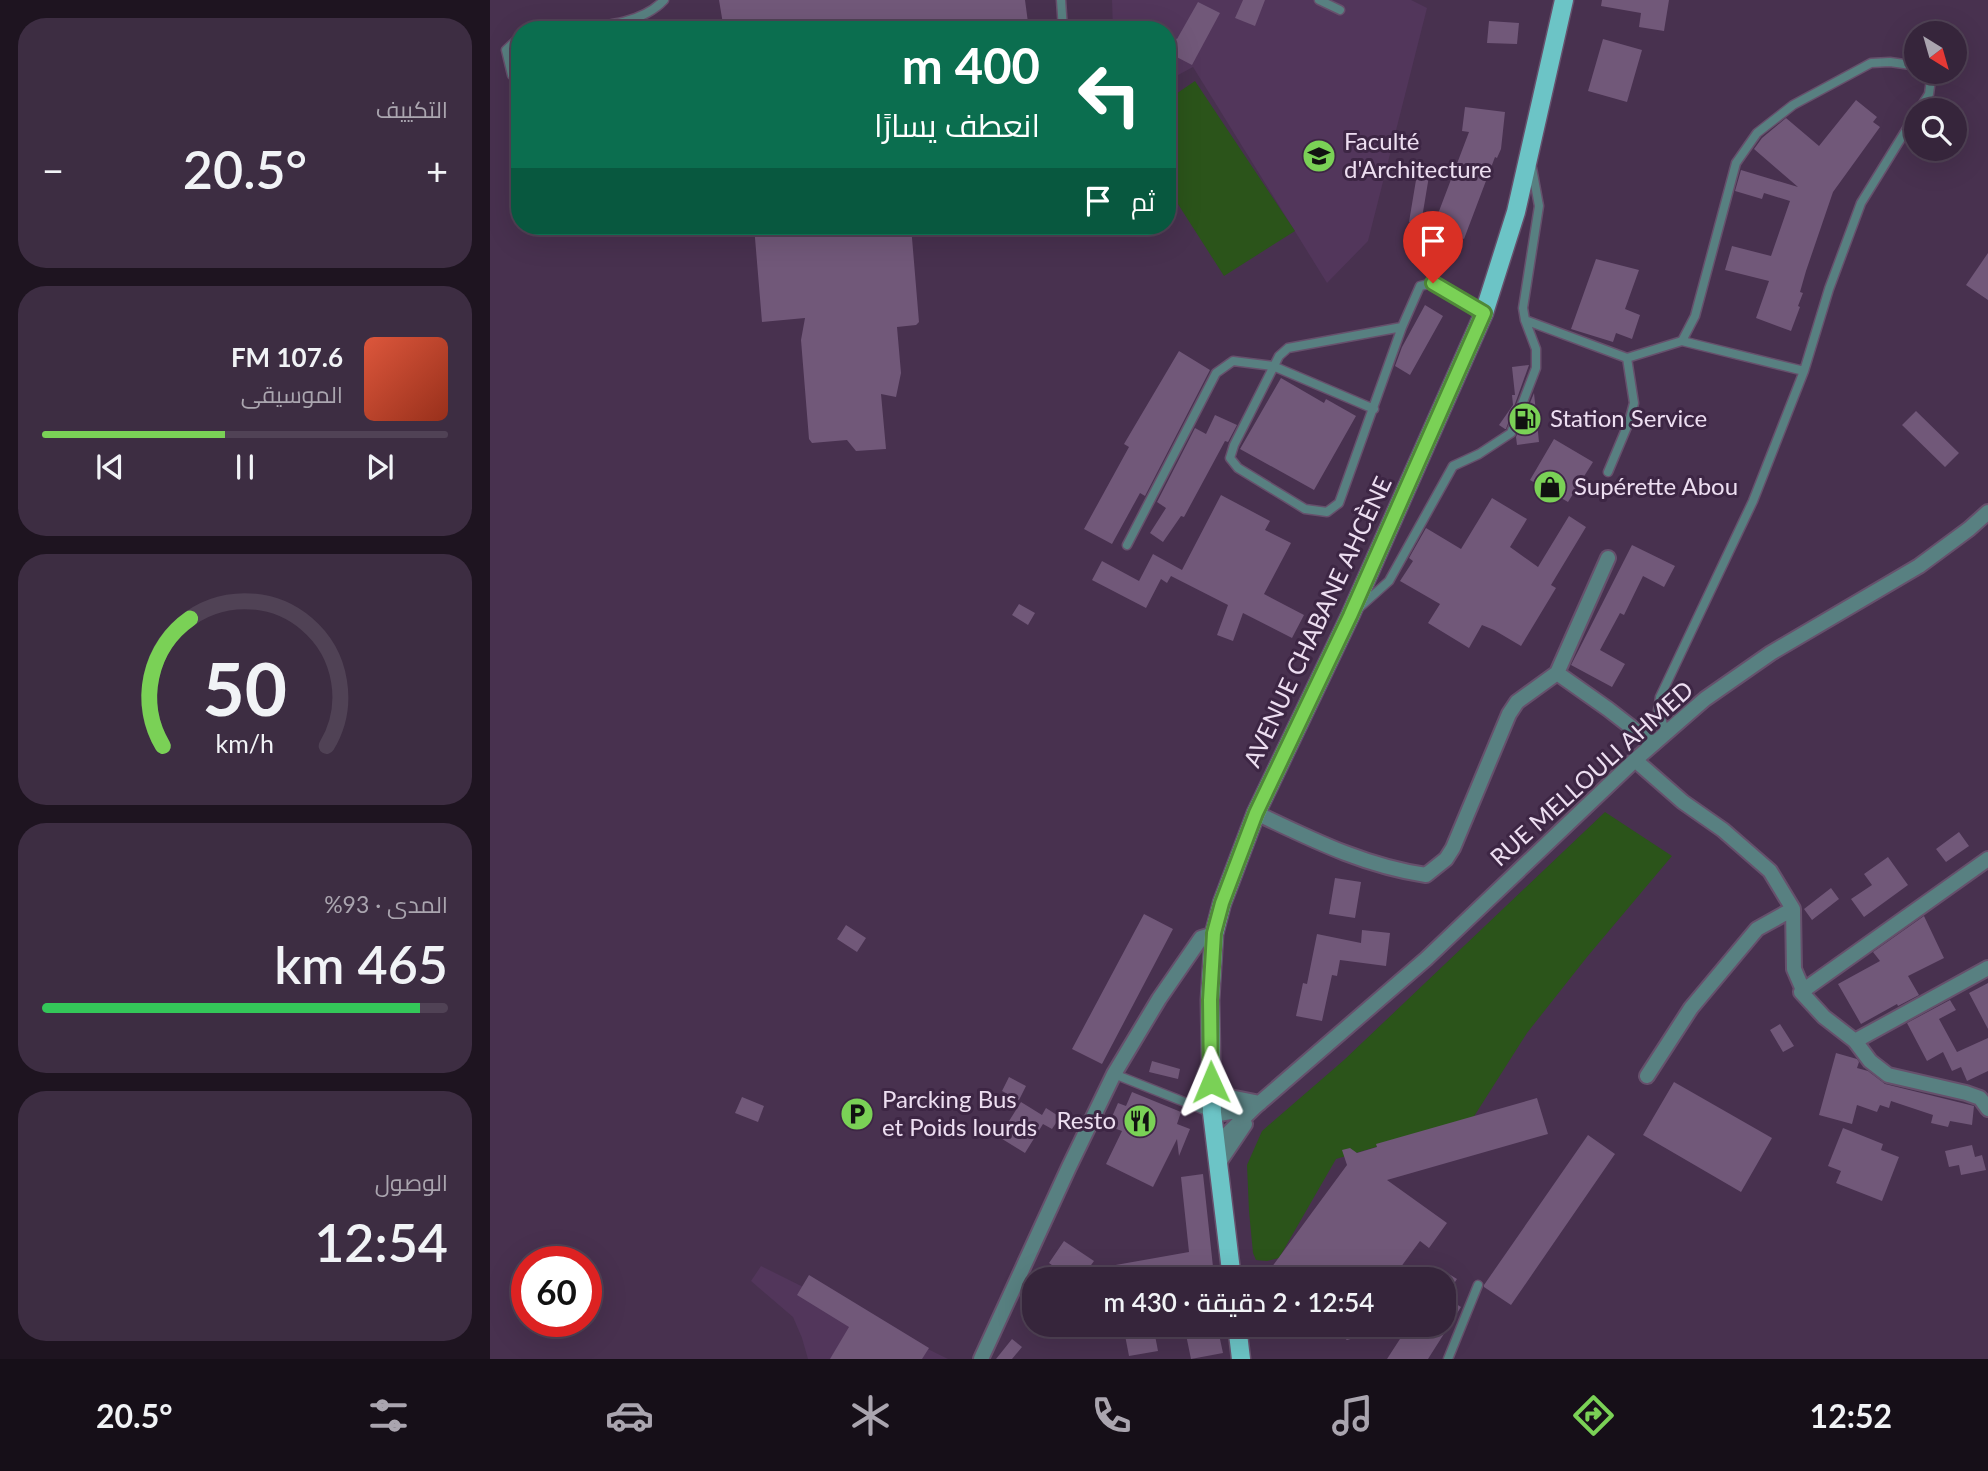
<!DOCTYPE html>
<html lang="ar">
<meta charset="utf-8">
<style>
:root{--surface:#36253b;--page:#3d2d42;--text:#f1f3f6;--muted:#aaa5af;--line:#504255;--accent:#7ad156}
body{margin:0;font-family:Lato,Cairo,sans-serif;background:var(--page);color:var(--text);direction:rtl;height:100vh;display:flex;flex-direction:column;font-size:26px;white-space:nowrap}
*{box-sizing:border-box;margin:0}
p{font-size:23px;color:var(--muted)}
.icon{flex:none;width:38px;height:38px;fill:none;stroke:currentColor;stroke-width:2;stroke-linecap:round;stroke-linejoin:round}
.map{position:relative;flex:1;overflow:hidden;direction:ltr}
.drawer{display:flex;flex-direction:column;gap:18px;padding:18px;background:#1e1420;width:490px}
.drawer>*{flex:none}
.top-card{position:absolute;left:21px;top:21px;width:665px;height:214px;border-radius:28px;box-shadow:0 7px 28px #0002,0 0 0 2px var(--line);direction:rtl;background:#0b6e4f;color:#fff;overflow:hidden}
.needle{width:46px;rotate:143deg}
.tools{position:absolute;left:1414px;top:21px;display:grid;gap:14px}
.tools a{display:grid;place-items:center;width:63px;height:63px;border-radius:50%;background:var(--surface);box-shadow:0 7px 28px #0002,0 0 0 2px var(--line);font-size:35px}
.speed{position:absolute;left:21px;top:1246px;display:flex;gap:14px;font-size:35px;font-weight:700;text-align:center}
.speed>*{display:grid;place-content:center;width:91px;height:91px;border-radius:50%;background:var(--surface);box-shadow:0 7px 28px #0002,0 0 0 2px var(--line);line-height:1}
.speed .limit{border:10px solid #d22;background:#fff;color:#111}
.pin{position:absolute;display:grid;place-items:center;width:60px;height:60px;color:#fff;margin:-72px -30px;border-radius:50% 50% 50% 0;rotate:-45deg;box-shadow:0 0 7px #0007}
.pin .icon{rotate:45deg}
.me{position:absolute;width:77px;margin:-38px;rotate:359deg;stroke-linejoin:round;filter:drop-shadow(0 0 5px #0008)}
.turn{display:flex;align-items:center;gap:24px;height:147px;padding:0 21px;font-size:32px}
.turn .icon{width:91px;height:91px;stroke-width:2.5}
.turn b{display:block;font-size:49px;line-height:60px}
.then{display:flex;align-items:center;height:66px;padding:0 21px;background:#0003;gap:14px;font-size:26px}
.big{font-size:52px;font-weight:600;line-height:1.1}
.drawer .card{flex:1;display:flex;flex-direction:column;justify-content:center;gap:10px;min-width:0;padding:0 24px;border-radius:28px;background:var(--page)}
.drawer .dial{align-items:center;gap:0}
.dial svg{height:182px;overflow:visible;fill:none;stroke:var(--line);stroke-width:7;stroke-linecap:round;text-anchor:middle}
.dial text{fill:var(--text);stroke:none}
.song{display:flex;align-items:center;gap:21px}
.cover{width:84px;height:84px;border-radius:10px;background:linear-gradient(135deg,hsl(10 70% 55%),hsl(10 70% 35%))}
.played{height:7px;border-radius:4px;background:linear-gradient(90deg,var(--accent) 45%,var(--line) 45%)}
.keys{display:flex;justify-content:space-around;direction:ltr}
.heat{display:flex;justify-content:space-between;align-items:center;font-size:38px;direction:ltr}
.charge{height:10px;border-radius:5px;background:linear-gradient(90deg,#34c759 93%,var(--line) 0)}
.trip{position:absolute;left:532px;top:1267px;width:434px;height:70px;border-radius:28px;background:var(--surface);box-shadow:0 7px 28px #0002,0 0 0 2px var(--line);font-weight:600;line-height:70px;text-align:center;direction:rtl}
.tabs{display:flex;height:112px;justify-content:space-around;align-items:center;background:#160f18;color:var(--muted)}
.tabs .icon{width:49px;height:49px}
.tabs .selected{color:var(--accent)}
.tabs b{font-size:32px;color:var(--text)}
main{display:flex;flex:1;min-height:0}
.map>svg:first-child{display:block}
</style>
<main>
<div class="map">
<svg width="1498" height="1359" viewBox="0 0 1498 1359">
<rect width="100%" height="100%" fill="#48314f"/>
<path fill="#52365b" d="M622 0H921L937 8 878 241 837 283 703 67 677 81V30H623Z
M271 1266 458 1359H318L312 1338 303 1317 261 1281Z"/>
<path fill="#2b541a" d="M705 81 805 231 734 276 677 187V100Z
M1115 812 1182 856 1097 957 1037 1033 983 1118 846 1159 789 1258 777 1261 766 1260 763 1253 759 1211 757 1165 772 1131 854 1060Z"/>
<path fill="#715879" d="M229 0H535L539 30H234Z
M753 0H775L765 26 745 18Z
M1112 0H1179L1174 31 1149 27 1151 13 1111 6Z
M708 2 730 13 702 65 677 52V34L687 39Z
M999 21 1029 23 1027 44 997 43Z
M1113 39 1152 50 1137 102 1098 91Z
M1366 100 1387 117 1383 122 1390 127 1343 192 1316 271 1310 292 1313 293 1308 306 1310 307 1301 331 1266 318 1279 281 1235 270 1242 246 1281 256 1300 201 1274 193 1272 199 1245 191 1251 170 1308 187 1264 149 1272 138 1296 118 1329 146Z
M975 107 1015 112 1011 149 1007 158 1005 157 974 239 943 227 979 132 972 131Z
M927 174 939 176 931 224 919 222Z
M264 226H421L429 322 426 325 407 327 411 373 406 397 391 394 396 449 366 451 357 440 322 443 319 439 311 340 315 318 272 322Z
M1498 253V300L1476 285Z
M1106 259 1149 270 1135 309 1150 315 1142 339 1126 333 1123 342 1081 329Z
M935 305 953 316 920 375 905 366 912 347Z
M689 351 720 370 655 496 650 493 622 544 594 529 639 447 634 444Z
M1039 365 1016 429H1015L1009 425 1023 405 1022 395H1025L1022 367Z
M791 378 834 403 836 399 866 416 824 490 750 449Z
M1044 393 1049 442 1027 445 1026 437Z
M1426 411 1469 453 1455 467 1412 425Z
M725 415 747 425 738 442 735 441 694 517 691 516 673 542 660 533 676 508 667 502 705 428 716 434Z
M1064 439 1103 462 1078 502 1040 480Z
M731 495 780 521 775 530 801 543 774 594 814 615 802 638 753 613 743 641 727 635 738 605 681 576 677 583 671 579 656 608 602 580 612 561 649 581 663 554 692 570Z
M1002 498 1037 519 1020 547 1048 567 1079 516 1096 527 1061 585 1066 588 1031 646 1004 630 992 625 979 648 938 623 950 604 910 581 923 561 919 558 936 528 971 549Z
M1142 545 1185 566 1174 587 1153 576 1134 615 1130 613 1110 650 1135 664 1122 687 1081 665Z
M529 604 545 613 538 625 522 615Z
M1469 832 1479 846 1456 862 1446 849Z
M1398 857 1418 885 1374 917 1361 899 1382 885 1374 874Z
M845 878 871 882 865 918 839 914Z
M1341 888 1349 899 1322 920 1314 909Z
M654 914 683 929 612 1064 582 1049Z
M1434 916 1454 958 1418 976 1429 995 1408 1006 1407 1004 1371 1024 1348 984 1390 961 1383 952Z
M356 925 376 938 367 952 347 939Z
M872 930 900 933 896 966 850 960 847 976 842 975 832 1021 806 1016 813 983 817 984 827 934 871 943Z
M1498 983V1029L1479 993Z
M1460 1000 1466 1010 1449 1019 1467 1052 1498 1038V1071L1477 1081 1471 1067 1462 1071 1453 1052 1437 1061 1417 1023Z
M1290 1024 1304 1046 1293 1052 1280 1030Z
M1346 1053 1367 1059 1369 1062 1367 1068 1378 1071 1395 1084 1484 1106 1482 1125 1460 1121 1458 1127 1441 1123 1443 1115 1401 1101 1399 1108 1390 1105 1387 1112 1367 1105 1362 1124 1329 1115Z
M662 1061 690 1069 688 1079 659 1072Z
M519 1077 536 1086 529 1100 512 1091Z
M1184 1082 1282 1138 1251 1192 1153 1135Z
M642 1092 691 1112 687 1124 700 1129 689 1156 687 1139 663 1187 616 1164 632 1131 618 1126 628 1103 636 1106Z
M252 1097 274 1106 268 1122 245 1113Z
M1047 1098 1058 1134 897 1180 957 1223 939 1248 930 1241 902 1279H773L857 1165 852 1150 860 1148 867 1153 887 1147 886 1144Z
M531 1102 552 1115 556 1108 570 1117 562 1129 553 1124 535 1153 509 1137Z
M1353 1128 1393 1144 1391 1150 1409 1157 1392 1201 1346 1183 1351 1171 1338 1166Z
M1098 1135 1125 1154 1021 1305 994 1287V1285Z
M1482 1145 1485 1157 1492 1155 1496 1170 1471 1175 1469 1165 1459 1167 1455 1151Z
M713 1174 724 1276 705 1279H623L620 1266 699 1252 691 1177Z
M574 1241 604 1261 591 1279H582L559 1263Z
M954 1271 967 1279 955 1297 971 1307 938 1359H897L919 1325H954Z
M319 1275 439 1348 432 1359H340L359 1327 307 1295Z
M633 1325H663L668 1351 639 1356Z
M694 1325H727L733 1353 701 1359Z
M836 1325H879L871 1336 857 1340Z
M522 1339 532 1347 522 1359H506Z"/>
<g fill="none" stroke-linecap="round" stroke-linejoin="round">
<defs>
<path id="service" d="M571 0 573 30
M829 0 850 10
M68 30C103 26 149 27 174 0
M22 75 16 50 30 37
M1429 110 1439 94 1441 79 1430 72
M1035 320 1137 358 1192 341 1205 316 1246 163 1267 133 1303 105 1381 63 1400 62 1421 65 1426 69
M912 327 849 503 837 512 815 509 748 468 740 458 744 445 789 356 798 348Z
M912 327 930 286 943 283 994 313
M1192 341 1314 371
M1118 472 1139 422 1144 403 1137 358
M637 545 726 373 743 361 783 366 884 409
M870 607 899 581 963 466 989 454 1021 433 1046 368V349L1035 320 1033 308 1049 206 1042 168
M1176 733 1168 710 1170 697 1263 501 1314 371 1339 289 1371 203 1426 114
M624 1074 722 1113
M958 1359 988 1285"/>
<path id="minor" d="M1067 673 1118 558
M1145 760 1193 802 1233 830 1280 871 1303 909 1267 929 1201 1008 1157 1076
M766 813C821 839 874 866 936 875L956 859 963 848 1019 714 1027 702 1067 673 1118 709 1163 744
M1303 909 1304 969 1313 990 1311 992 1334 1017 1365 1041 1380 1061 1398 1075 1476 1093 1490 1098 1498 1109
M1311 992 1498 859
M1365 1041 1498 968
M491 1359 579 1167 624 1074 669 999 711 938 724 934"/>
<path id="tertiary" d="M721 1081 740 1097 770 1103
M722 1113 729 1114 763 1108
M726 1145 765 1107 936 959 1145 760 1215 699 1281 653 1429 566 1479 529 1498 512
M728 1164 755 1124"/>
<path id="primary" d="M742 1279 722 1113 720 1000 724 934 732 903 766 813 860 616 994 313 1026 212 1074 0
M747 1325 751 1359"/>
</defs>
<use href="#service" stroke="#66506c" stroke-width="11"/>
<use href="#minor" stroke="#66506c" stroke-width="18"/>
<use href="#tertiary" stroke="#66506c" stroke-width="18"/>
<use href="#primary" stroke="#66506c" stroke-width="21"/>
<use href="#service" stroke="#588081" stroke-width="8"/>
<use href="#minor" stroke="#588081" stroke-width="14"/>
<use href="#tertiary" stroke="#588081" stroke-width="14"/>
<use href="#primary" stroke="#6cc4c6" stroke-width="18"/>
</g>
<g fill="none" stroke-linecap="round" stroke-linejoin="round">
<defs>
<path id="route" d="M721 1082 720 1000 724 933 732 903 766 813 860 616 994 313 943 283"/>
</defs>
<use href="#route" stroke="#4f8838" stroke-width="18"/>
<use href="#route" stroke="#7ad156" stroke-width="12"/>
</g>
<defs>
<symbol id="university-disc" viewBox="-11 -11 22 22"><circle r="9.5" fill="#7ad156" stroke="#3d2644"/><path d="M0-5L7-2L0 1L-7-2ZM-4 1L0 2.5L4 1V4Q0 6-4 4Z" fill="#111"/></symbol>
<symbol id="fuel-disc" viewBox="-11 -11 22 22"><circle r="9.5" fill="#7ad156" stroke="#3d2644"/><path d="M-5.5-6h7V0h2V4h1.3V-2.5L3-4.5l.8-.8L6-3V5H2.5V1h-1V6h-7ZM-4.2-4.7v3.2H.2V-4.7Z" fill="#111"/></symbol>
<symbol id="shop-disc" viewBox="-11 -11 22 22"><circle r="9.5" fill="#7ad156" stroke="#3d2644"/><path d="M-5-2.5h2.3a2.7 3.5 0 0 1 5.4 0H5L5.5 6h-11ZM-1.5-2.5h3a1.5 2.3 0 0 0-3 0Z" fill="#111"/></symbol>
<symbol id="parking-disc" viewBox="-11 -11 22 22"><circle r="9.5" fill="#7ad156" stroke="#3d2644"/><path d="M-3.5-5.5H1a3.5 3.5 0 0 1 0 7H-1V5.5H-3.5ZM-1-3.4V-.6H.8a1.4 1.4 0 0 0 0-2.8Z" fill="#111"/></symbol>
<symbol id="restaurant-disc" viewBox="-11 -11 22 22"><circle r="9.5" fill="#7ad156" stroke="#3d2644"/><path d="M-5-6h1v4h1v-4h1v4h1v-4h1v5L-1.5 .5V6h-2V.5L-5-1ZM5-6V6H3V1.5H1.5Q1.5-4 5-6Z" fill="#111"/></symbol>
</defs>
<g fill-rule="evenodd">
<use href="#university-disc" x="810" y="137" width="38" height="38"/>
<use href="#fuel-disc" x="1016" y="400" width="38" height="38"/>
<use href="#shop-disc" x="1041" y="468" width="38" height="38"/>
<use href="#parking-disc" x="348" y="1095" width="38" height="38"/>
<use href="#restaurant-disc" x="631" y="1102" width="38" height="38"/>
</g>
<g text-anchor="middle" stroke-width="6" stroke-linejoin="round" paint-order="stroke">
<g font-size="24" fill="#eddef1" stroke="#3d2644" text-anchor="start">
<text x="854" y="150">Faculté<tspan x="854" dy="28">d'Architecture</tspan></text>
<text x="1060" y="427">Station Service</text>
<text x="1084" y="495">Supérette Abou</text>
<text x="392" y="1108">Parcking Bus<tspan x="392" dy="28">et Poids lourds</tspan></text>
<text x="626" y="1129" text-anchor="end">Resto</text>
</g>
<g font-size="24" fill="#eddef1" stroke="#3d2644">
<text transform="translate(828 622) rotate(-65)" y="8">AVENUE CHABANE AHCÈNE</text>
<text transform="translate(1102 774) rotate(-42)" y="8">RUE MELLOULI AHMED</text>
</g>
</g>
</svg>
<div class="tools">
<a><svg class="needle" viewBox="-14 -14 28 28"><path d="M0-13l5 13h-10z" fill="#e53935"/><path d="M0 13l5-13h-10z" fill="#aaa5af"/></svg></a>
<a><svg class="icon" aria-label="search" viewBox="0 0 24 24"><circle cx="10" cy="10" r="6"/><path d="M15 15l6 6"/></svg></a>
</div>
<div class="speed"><div class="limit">60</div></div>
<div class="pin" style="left:943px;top:283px;background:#d93025"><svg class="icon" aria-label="arrive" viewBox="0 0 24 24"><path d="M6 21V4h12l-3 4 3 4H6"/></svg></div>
<svg class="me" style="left:721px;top:1082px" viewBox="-20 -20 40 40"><path d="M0-17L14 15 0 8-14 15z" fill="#7ad156" stroke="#fff" stroke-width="4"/></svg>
<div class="trip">12:54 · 2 دقيقة · 430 m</div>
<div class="top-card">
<div class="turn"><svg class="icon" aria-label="left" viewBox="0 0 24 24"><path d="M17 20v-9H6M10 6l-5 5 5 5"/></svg><div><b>400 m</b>انعطف يسارًا</div></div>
<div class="then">ثم<svg class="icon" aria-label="arrive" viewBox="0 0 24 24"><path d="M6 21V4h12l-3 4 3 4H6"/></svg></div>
</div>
</div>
<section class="drawer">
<div class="card"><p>التكييف</p>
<div class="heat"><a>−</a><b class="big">20.5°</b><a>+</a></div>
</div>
<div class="card">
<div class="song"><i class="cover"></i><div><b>107.6 FM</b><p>الموسيقى</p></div></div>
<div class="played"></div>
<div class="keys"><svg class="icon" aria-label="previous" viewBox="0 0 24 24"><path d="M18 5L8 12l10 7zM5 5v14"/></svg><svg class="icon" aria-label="pause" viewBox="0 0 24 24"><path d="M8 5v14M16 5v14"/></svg><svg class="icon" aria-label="next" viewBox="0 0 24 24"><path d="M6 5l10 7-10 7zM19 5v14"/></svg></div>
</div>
<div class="card dial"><svg viewBox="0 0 100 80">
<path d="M14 69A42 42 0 1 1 86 69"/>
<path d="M14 69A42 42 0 0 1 26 13" stroke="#7ad156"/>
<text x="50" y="56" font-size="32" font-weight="700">50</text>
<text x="50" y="72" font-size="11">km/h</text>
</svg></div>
<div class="card"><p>المدى · 93%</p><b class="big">465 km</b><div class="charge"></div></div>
<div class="card"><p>الوصول</p><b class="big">12:54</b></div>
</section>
</main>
<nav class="tabs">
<b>12:52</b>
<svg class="icon selected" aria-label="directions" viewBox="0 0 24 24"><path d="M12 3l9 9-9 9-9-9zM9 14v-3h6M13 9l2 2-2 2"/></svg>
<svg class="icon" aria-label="music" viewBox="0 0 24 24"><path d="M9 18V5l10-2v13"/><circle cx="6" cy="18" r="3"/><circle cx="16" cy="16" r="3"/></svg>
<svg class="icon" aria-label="phone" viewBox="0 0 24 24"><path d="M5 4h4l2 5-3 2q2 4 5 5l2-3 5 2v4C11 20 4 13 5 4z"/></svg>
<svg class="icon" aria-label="climate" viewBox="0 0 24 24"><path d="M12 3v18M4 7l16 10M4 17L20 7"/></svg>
<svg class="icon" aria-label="car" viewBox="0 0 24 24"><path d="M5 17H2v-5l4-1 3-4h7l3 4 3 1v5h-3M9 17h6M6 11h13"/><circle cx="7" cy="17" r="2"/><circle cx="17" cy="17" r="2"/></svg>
<svg class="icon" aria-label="filters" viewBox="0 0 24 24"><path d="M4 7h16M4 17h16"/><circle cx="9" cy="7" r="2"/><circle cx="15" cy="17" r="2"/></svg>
<b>20.5°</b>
</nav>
